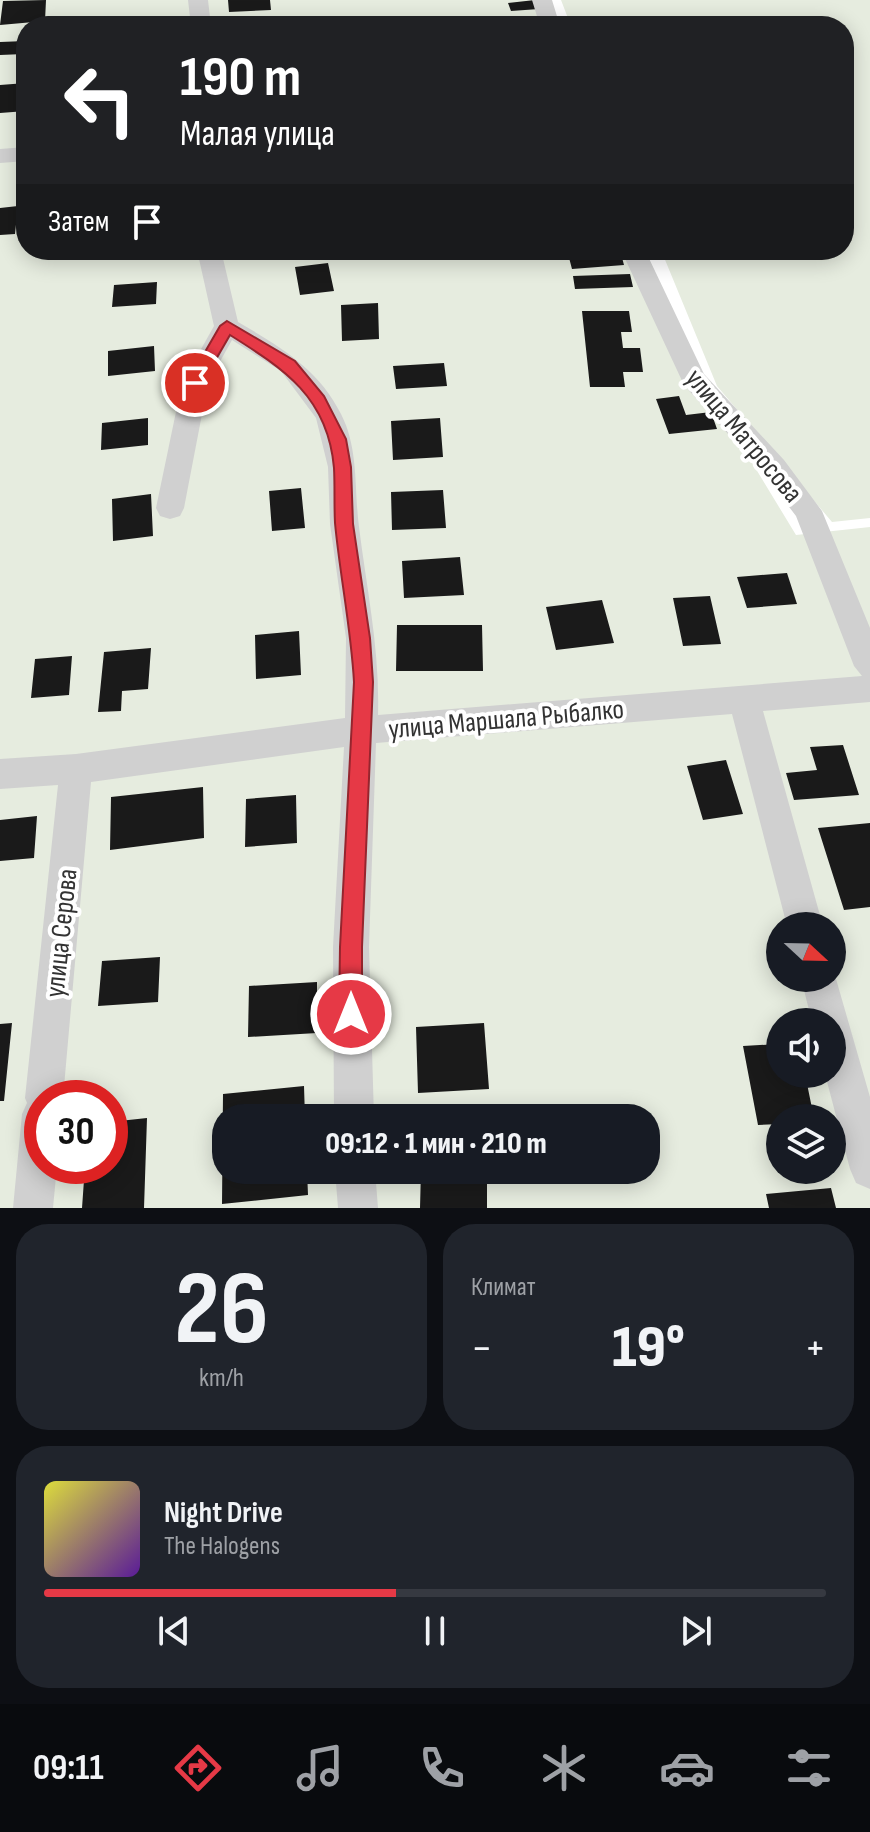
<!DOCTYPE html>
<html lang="ru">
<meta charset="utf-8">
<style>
:root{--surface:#171b24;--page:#20242c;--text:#f1f3f6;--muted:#9ea1a6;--line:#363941;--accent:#e63946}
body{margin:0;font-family:"Sofia Sans Condensed",sans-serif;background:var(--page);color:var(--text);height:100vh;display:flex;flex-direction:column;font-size:30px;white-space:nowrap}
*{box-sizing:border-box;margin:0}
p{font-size:26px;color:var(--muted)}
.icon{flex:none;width:44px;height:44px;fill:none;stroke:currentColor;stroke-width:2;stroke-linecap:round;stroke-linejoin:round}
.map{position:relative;height:1208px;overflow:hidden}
.sheet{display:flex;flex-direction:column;gap:16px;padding:16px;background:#0d0f14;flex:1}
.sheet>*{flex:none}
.hud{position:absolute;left:16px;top:16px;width:838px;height:244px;border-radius:32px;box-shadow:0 4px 20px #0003;background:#202124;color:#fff;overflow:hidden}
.needle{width:52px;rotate:112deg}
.controls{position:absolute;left:766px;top:912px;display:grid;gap:16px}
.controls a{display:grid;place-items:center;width:80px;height:80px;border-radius:50%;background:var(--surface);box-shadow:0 4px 20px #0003;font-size:40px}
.speed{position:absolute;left:24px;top:1080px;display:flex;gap:16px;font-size:40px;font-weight:700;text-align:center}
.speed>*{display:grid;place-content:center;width:104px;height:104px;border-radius:50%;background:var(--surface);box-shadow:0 4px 20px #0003;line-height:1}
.speed .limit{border:12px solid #d22;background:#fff;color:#111}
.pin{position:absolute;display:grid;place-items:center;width:68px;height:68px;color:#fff;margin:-34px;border:4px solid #fff;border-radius:50%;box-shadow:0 2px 8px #0007}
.me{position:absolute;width:88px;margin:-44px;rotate:0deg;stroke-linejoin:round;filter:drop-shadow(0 0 6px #0008)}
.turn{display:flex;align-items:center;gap:28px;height:168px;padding:0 32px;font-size:36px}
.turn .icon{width:104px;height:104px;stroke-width:2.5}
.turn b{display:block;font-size:56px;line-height:68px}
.then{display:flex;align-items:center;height:76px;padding:0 32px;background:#0003;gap:16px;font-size:30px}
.big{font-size:60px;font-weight:800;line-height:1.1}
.sheet .widget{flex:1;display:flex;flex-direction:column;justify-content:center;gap:12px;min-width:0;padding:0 28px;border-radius:32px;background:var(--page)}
.sheet .dial{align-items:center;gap:0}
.dial b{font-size:104px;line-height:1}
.song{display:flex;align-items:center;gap:24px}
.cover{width:96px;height:96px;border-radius:12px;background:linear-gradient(135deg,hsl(60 70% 55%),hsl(270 70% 35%))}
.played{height:8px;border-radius:4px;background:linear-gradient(90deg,var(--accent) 45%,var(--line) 45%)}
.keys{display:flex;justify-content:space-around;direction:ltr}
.heat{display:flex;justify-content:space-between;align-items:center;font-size:44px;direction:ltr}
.sheet .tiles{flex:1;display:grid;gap:16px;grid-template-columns:1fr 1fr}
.widget:last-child{grid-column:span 2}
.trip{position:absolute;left:212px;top:1104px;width:448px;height:80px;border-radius:32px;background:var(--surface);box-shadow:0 4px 20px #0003;font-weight:800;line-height:80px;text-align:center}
.tab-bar{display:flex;height:128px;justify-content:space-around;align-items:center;background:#090b0e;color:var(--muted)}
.tab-bar .icon{width:56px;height:56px}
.tab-bar .active{color:var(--accent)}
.tab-bar b{font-size:36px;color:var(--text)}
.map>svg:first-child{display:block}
</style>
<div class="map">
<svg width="870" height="1208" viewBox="0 0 870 1208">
<rect width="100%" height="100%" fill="#fff"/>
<path fill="#e6ecdf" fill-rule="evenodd" d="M0 0H536L545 26H26V250H623L796 535 870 527V1208H0ZM780 926H832V978H780ZM780 1022H832V1074H780ZM42 1098H110V1166H42ZM226 1118H646V1170H226ZM780 1118H832V1170H780Z
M561 0H870V518L832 522 717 386 661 250H844V26H571Z"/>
<path fill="#1a1a1a" d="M46 0 45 21 0 25 3 1Z
M228 0H270L271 10 229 12Z
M535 0 539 9 511 11 508 3Z
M166 18 165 26H131L132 19Z
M26 41 24 54 0 55V42Z
M26 83V111L0 113V85Z
M18 206 15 234 0 235V208Z
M567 250H620L624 265 572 269Z
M328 263 334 291 300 295 295 267Z
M630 274 633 287 575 289 573 276Z
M157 282 156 304 112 307 114 285Z
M378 303 379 339 342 341 341 305Z
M582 311H629L632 332H621L623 348H640L643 372H623L625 387H590Z
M154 346 155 371 108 376V351Z
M444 363 447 386 396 389 393 366Z
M679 396 686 415 711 412 717 429 669 434 656 399Z
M148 418V445L101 450 102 423Z
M440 418 443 457 393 460 391 421Z
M301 488 305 528 272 531 269 491Z
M443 490 446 528 392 530 391 492Z
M151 494 153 536 113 541 112 499Z
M460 557 464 595 404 598 402 561Z
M787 573 797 604 747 608 737 577Z
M710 596 721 644 683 646 673 598Z
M602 600 614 643 556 650 546 607Z
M397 625H482L483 671H396Z
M299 631 301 675 256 679 255 635Z
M151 648 148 689 122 691 121 711 98 712 104 652Z
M72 656 69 695 31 698 35 659Z
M843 745 859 795 794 800 786 773 817 770 810 747Z
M726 760 743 814 703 820 687 766Z
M203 787 204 838 110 850 111 797Z
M296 795 297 843 245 847 246 799Z
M37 816 34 858 0 861V820Z
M870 823V907L844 910 818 828Z
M160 957 158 1002 98 1006 102 961Z
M317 982V1033L248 1037 249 986Z
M12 1023 4 1101H0V1024Z
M484 1023 489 1089 418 1093 416 1027Z
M780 1044V1074H805L814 1118H780V1124L758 1125 743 1046Z
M304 1086 305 1118H226V1170H307L308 1195 222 1204 223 1094Z
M147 1118 144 1208H82L85 1166H110V1122Z
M421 1170H487V1208H420Z
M831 1188 836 1208H769L766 1194Z"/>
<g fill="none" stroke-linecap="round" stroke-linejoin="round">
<path fill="#d0d0d0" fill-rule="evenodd" d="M188 0H208L211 26H191Z
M532 0H552L560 26H540Z
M26 147V161L0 163V149Z
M197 250H221L238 322C279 346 319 369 341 414 359 449 354 489 359 527 367 591 380 651 378 715L862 676 854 666 796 516 764 474 684 385 621 250H645L704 374 784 460 822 511 870 628V702L763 711 823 926H787L732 714 376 743 369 947 374 1118H334L333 947 344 747 91 782 63 1098H42V1166H57L53 1208H13L22 1114 27 1103 25 1098 58 785 0 789V759L76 754 345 718 346 638 330 524 328 467 316 418 281 371 232 340 208 383 184 508 180 516 170 519 160 516 156 508 182 383 214 326Z
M832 965 870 1097V1189L856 1183 850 1169 825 1074H832V1022H812L801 978H832Z
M335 1170H375L378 1208H338Z"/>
</g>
<path fill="#e63946" stroke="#96252e" stroke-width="2" d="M227 321 295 361 324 396 346 439 351 467 353 524 370 638 373 682 362 947V1014L359 1022 351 1025 343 1022 339 1014 340 947 354 682C351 628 340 576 335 523 334 505 335 487 334 468 328 397 284 369 230 335L200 387H189L187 383 220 326Z"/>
<g text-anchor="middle" stroke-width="8" stroke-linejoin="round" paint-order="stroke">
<g font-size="28" fill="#333" stroke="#fff">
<text transform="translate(745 435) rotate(50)" y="10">улица Матросова</text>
<text transform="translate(506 718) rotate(-5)" y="10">улица Маршала Рыбалко</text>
<text transform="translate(60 933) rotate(-84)" y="10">улица Серова</text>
</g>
</g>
</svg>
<div class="controls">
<a><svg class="needle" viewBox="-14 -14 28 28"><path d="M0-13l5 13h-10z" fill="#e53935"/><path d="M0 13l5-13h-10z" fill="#9ea1a6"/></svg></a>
<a><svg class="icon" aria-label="sound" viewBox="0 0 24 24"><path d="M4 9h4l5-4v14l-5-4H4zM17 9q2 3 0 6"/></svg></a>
<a><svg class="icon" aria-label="layers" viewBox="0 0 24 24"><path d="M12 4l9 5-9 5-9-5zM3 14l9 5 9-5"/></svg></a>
</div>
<div class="speed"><div class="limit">30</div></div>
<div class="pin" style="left:195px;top:383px;background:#d93025"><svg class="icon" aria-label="arrive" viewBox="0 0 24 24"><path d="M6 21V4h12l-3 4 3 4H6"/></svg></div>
<svg class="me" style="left:351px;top:1014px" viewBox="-20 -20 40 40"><circle r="17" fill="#e63946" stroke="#fff" stroke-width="3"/><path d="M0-11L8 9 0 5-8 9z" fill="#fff"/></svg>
<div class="trip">09:12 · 1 мин · 210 m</div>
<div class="hud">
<div class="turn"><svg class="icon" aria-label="left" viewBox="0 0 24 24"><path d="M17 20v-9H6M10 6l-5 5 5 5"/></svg><div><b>190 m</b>Малая улица</div></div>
<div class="then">Затем<svg class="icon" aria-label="arrive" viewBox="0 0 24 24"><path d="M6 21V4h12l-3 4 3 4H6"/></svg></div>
</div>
</div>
<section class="sheet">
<div class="tiles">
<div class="widget dial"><b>26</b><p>km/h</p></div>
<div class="widget"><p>Климат</p>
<div class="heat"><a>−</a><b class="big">19°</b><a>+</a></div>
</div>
<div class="widget">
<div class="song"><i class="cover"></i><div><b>Night Drive</b><p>The Halogens</p></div></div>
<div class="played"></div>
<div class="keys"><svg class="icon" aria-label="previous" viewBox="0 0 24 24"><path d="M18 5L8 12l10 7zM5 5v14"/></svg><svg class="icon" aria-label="pause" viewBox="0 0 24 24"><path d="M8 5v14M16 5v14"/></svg><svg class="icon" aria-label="next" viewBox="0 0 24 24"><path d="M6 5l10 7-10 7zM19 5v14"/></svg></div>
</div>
</div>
</section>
<nav class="tab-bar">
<b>09:11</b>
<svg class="icon active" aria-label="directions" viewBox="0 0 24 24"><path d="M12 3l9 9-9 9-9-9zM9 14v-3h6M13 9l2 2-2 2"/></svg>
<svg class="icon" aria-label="music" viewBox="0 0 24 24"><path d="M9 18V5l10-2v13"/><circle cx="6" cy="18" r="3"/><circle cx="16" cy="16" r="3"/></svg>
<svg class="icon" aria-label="phone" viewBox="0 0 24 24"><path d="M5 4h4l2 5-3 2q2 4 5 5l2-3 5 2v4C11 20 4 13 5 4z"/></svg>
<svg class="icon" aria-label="climate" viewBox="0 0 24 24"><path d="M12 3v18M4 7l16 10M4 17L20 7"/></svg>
<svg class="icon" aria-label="car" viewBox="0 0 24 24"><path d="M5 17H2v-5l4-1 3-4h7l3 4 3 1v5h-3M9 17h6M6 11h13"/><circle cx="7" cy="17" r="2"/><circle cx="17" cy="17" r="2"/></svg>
<svg class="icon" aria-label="filters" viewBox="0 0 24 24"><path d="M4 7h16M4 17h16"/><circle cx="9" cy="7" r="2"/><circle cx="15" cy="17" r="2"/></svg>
</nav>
